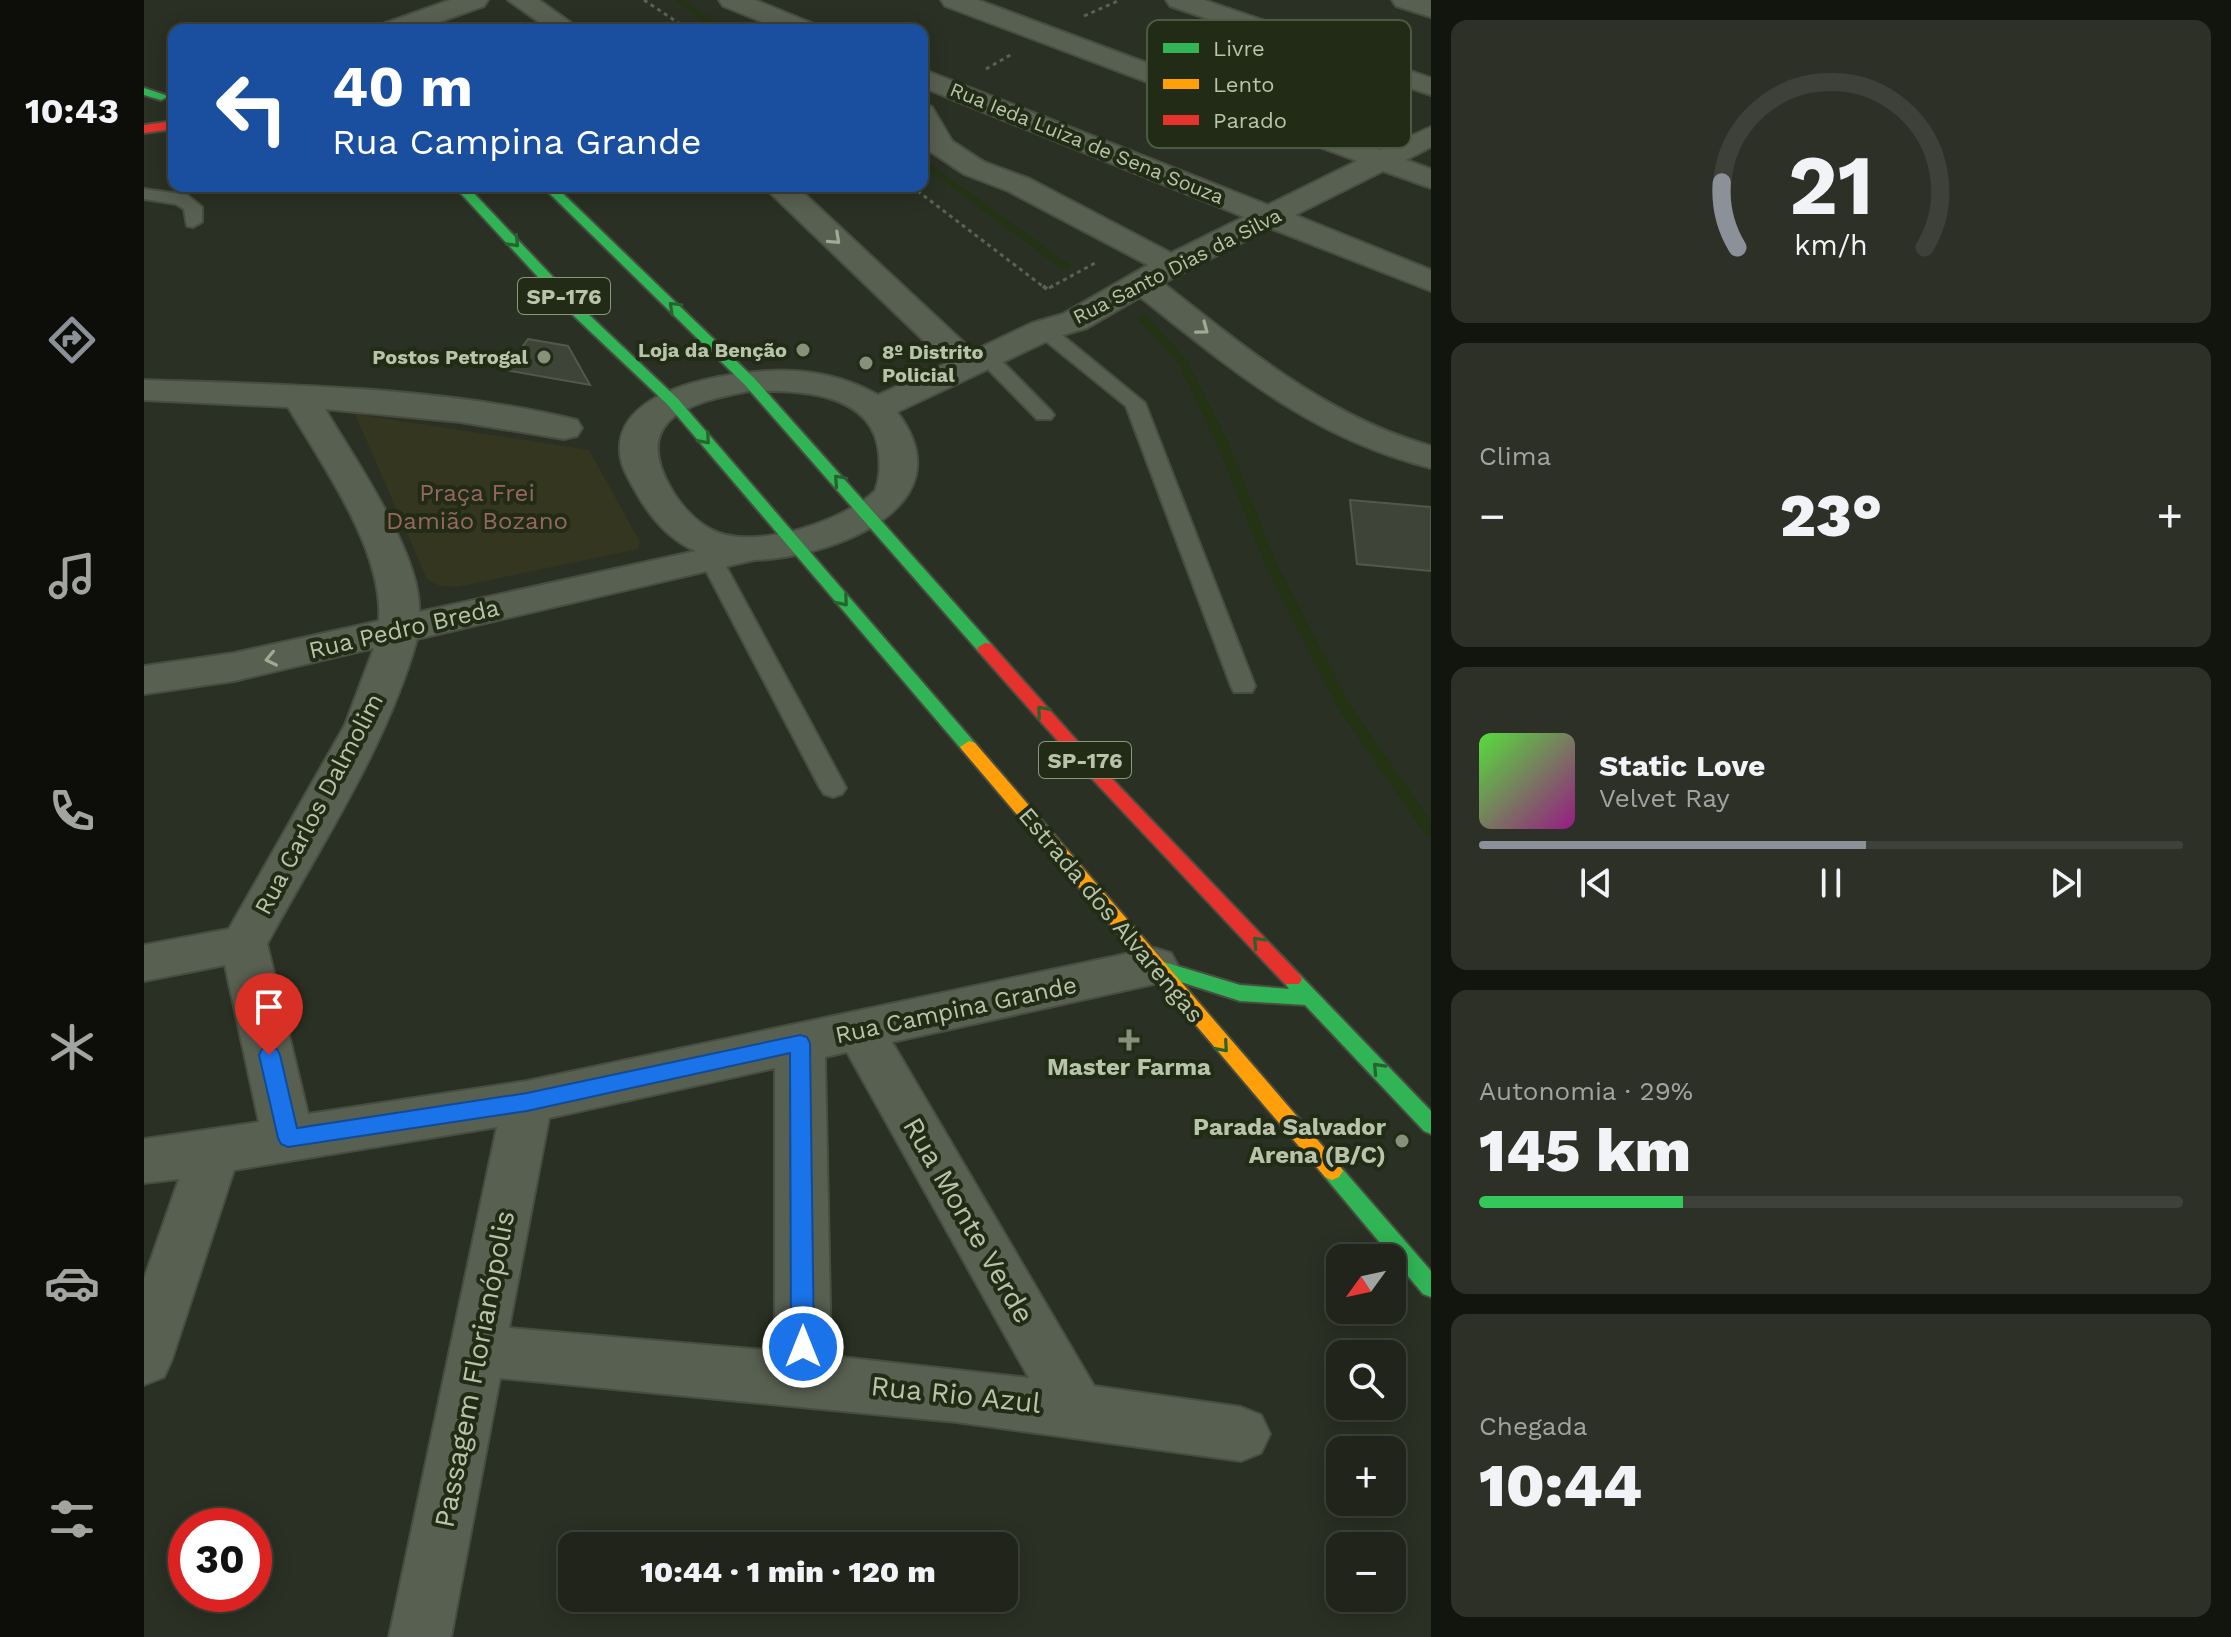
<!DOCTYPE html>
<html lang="pt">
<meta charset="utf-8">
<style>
:root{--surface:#20241a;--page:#2d3027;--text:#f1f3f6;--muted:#a2a4a2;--line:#3d4139;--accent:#8c9099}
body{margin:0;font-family:"Work Sans",sans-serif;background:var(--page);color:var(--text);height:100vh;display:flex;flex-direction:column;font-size:30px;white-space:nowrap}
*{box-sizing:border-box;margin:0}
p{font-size:26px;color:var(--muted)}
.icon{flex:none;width:44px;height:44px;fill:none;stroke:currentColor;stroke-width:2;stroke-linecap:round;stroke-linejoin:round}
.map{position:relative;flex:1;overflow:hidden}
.details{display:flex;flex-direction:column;gap:20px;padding:20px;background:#12140e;width:800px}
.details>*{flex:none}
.hud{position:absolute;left:24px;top:24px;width:760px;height:168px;border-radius:16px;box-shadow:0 4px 20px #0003,0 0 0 2px var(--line);background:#1a4fa0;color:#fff;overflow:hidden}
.needle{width:52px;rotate:237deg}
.fabs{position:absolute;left:1182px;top:1244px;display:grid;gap:16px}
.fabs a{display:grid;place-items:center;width:80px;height:80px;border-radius:16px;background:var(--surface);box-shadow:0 4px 20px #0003,0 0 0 2px var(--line);font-size:40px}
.speed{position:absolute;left:24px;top:1508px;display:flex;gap:16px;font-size:40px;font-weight:700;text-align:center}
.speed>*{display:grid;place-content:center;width:104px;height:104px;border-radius:50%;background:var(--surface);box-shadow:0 4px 20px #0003,0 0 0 2px var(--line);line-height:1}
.speed .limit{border:12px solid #d22;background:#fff;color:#111}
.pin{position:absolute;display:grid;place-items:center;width:68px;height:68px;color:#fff;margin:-82px -34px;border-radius:50% 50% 50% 0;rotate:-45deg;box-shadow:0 0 8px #0007}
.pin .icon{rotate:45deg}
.me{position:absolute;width:88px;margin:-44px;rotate:0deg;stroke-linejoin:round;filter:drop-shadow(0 0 6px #0008)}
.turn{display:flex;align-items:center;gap:28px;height:168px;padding:0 32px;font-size:36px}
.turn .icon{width:104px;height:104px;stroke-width:2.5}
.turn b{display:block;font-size:56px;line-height:68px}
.big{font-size:60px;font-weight:800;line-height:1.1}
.details .widget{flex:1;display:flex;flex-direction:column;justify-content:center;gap:12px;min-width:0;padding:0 28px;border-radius:16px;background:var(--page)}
.details .dial{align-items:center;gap:0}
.dial svg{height:208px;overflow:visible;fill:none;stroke:var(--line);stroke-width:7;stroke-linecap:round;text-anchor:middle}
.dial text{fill:var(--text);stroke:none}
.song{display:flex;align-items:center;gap:24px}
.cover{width:96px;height:96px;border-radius:12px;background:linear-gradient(135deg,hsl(110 70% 55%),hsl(310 70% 35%))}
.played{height:8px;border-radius:4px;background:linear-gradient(90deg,var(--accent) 55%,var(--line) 55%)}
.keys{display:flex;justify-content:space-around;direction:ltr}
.heat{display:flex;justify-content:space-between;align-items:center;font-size:44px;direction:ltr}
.charge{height:12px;border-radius:6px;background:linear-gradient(90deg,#34c759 29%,var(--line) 0)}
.trip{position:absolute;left:414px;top:1532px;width:460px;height:80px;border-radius:16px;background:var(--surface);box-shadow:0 4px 20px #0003,0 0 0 2px var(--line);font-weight:800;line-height:80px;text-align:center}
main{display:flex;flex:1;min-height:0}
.tab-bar{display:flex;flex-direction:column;width:144px;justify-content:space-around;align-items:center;background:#0d0e0a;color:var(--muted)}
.tab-bar .icon{width:56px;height:56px}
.tab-bar .selected{color:var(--accent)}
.tab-bar b{font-size:36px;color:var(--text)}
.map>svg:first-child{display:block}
</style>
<main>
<nav class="tab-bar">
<b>10:43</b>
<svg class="icon selected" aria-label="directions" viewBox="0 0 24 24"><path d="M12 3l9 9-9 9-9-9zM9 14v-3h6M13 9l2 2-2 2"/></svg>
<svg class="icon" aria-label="music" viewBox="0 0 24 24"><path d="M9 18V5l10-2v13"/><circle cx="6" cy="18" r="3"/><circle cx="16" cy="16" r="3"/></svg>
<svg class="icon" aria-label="phone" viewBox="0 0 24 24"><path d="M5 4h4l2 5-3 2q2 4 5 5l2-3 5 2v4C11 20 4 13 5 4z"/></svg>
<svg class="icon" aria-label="climate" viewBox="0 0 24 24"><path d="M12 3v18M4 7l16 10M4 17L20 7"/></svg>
<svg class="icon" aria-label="car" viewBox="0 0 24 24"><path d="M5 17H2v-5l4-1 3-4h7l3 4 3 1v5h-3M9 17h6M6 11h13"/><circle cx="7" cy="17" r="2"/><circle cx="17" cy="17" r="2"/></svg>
<svg class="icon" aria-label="filters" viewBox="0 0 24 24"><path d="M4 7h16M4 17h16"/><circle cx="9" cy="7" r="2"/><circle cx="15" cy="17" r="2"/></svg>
</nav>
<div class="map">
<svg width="1287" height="1637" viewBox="0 0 1287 1637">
<rect width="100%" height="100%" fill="#2a3023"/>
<path fill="#353620" d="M211 414 445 450 496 542 494 549 313 587 296 586 283 579Z"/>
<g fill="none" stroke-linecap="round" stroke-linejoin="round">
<path fill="#233313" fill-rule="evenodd" d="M531 0H540L582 30H572Z
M778 158 926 265V269H918L778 165Z
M999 315 1003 316 1044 362 1085 444 1132 562 1205 703 1287 821V837L1282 836 1192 705 1120 562 1073 444 1034 363 995 320 994 318Z"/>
</g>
<path fill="#3e4437" stroke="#52584a" stroke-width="2" d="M384 339 424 346 446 385 361 370Z
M1206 500 1287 507V571L1213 564Z"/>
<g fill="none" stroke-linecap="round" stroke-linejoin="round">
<defs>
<path id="lane" d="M0 189 43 195 58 207V222L49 227 43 226 40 209 32 204 0 199Z
M900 324 907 326 1001 403 1111 686 1108 692H1090L1087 686 982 406 893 334 890 330Z
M844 352 851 354 907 411 910 415 907 419H893L837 362 834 358 837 354Z
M567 552 575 554 578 559 702 788 698 794 689 797 680 794 676 788 556 559 559 554Z"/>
<path id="street" d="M306 0H344L340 6 273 30H235L239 24Z
M364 0H395L437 30H406Z
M575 0H611L670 24 674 30H638L579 6Z
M797 0H834L1236 150 1287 127V147L1262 160 1287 169V188L1239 171 1151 215 1287 270V291L1126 228 1019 283C1102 348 1183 417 1287 446V468C1167 438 1091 372 996 297L943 328 912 337 753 412C826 508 684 558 610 560L273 639C242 749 177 844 123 944L164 1114 383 1081 1010 948 1027 953 1034 966 1027 979 1010 984 748 1042 950 1386 1097 1407 1117 1415 1126 1434 1117 1453 1097 1461 812 1422 356 1378 307 1637H245L353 1127 90 1170 28 1359 20 1377 0 1385V1279L35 1179 0 1183V1139L115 1122 81 965 0 981V945L85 929 201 725 230 648 90 681 0 694V666L90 653 235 621C240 551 179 466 144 407L0 400V380C142 385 294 386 433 420L438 428 433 436 420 439 316 422 181 409C210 458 278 555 275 612L552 551C525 540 506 517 492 492 484 478 475 464 476 447 477 382 606 368 652 371 681 373 709 381 734 395L803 363 619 186H652L829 351 888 323 919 314 1004 265 864 191 820 174 787 152 778 138V104L788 107 808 141 840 162 886 179 1027 253 1100 217 778 87V69L1124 205 1213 161 801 6ZM605 391C653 390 730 391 735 454 736 468 736 478 731 491 700 521 617 548 575 533 554 525 537 506 526 487 487 418 548 402 605 391ZM703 1052 885 1378 687 1356 681 1057ZM631 1068V1351L365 1328 405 1118Z
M1022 0H1060L1287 78V95L1026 6Z
M1248 0H1287V17L1252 6Z"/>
<path id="fast" d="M0 88 21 95 23 97 17 100 0 95Z
M310 186H323L441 311 534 399 831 743 834 747 831 751H819L524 405 431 317Z
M398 186H411L610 378 847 644 849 648 847 652H835L600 384Z
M1010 959 1096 985 1145 989 1138 979 1141 974H1155L1287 1111V1134L1280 1131 1161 1005 1096 1001 1003 971 1000 966 1003 961Z
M1188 1162 1195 1165 1287 1271V1297L1279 1294 1181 1177 1177 1171 1181 1165Z"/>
<path id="slow" d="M825 741 831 743 1195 1165 1199 1171 1195 1177 1188 1180 1181 1177 819 751 816 747Z"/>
<path id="jam" d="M30 121V129L0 133V125Z
M841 643 847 644 950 760 1155 974 1158 979 1155 984H1141L938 768 835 652 833 648Z"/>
</defs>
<use href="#lane" stroke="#474d40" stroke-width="4"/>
<use href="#street" stroke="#474d40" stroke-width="4"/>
<use href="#fast" stroke="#474d40" stroke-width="4"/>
<use href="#slow" stroke="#474d40" stroke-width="4"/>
<use href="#jam" stroke="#474d40" stroke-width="4"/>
<path stroke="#5c6154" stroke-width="3" stroke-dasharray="4 4" stroke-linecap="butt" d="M500 0 545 30
M940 16 976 0
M842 69 868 54
M767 186 901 288
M905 288 953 262"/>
<path stroke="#5c6154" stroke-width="4" stroke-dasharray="5 5" stroke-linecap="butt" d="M899 286 903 289 909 286"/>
<use href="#lane" fill="#586051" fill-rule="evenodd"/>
<use href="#street" fill="#586051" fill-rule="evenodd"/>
<use href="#fast" fill="#30b455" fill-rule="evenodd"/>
<use href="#slow" fill="#ff9f0a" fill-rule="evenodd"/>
<use href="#jam" fill="#e5322d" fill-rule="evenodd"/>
</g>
<defs><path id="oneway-chevron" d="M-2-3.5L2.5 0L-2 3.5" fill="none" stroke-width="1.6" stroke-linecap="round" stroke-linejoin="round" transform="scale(2)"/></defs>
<g stroke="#9fab93">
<use href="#oneway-chevron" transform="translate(691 239) rotate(43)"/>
<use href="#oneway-chevron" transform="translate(1059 329) rotate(37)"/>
<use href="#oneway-chevron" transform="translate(127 659) rotate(168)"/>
</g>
<g stroke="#27622f">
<use href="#oneway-chevron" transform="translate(370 242) rotate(47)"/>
<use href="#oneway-chevron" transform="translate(530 307) rotate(-136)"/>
<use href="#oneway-chevron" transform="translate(561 439) rotate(49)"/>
<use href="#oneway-chevron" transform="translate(695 480) rotate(-132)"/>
<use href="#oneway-chevron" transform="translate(699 601) rotate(50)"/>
<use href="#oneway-chevron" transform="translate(898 711) rotate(-131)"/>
<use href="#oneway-chevron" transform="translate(1114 942) rotate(-134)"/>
<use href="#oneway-chevron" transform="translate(1079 1047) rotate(49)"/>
<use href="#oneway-chevron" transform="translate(1234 1068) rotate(-133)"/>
</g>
<path fill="#1a73e8" stroke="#114b97" stroke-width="2" d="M656 1035 663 1037 666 1043 670 1347 667 1354 659 1357 650 1354 647 1347 646 1053 383 1111 144 1147 137 1144 134 1138 115 1055 118 1049H133L136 1055 153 1128 383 1093Z"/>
<g fill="#86907a" stroke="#212b16" stroke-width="3">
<circle cx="659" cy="350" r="8"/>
<circle cx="400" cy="357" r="8"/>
<circle cx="722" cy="363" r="8"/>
<path d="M981 1028h8v8h8v8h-8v8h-8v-8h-8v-8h8z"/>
<circle cx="1258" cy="1141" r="8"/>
</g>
<g text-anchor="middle" stroke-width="8" stroke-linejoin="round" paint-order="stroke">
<g font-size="20" fill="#b7c4a9" stroke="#212b16">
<text transform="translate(943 143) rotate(22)" y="7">Rua Ieda Luiza de Sena Souza</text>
<text transform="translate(1033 266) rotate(-27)" y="7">Rua Santo Dias da Silva</text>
</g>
<g font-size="20" font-weight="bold" fill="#b7c4a9" stroke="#212b16" text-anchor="end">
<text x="643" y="357">Loja da Benção</text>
<text x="738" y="359" text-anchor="start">8º Distrito<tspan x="738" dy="23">Policial</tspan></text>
<text x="384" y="364">Postos Petrogal</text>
</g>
<g fill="#212b16" stroke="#8a967d" stroke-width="2">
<rect x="374" y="278" width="92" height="36" rx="6"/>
<rect x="895" y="742" width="92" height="36" rx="6"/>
</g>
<g font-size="22" font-weight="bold" fill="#b7c4a9">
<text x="420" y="304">SP-176</text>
<text x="941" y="768">SP-176</text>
</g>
<g font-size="24" fill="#956760" stroke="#212b16">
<text x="333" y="501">Praça Frei<tspan x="333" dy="28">Damião Bozano</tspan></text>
</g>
<g font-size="24" fill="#b7c4a9" stroke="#212b16">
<text transform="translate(260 629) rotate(-13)" y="8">Rua Pedro Breda</text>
<text transform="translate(175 804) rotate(-62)" y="8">Rua Carlos Dalmolim</text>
<text transform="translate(967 915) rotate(50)" y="8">Estrada dos Alvarengas</text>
<text transform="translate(812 1010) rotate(-12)" y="8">Rua Campina Grande</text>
</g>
<g font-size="24" font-weight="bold" fill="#b7c4a9" stroke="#212b16">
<text x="985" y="1075">Master Farma</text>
<text x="1242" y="1135" text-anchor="end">Parada Salvador<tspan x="1242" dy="28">Arena (B/C)</tspan></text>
</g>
<g font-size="28" fill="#b7c4a9" stroke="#212b16">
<text transform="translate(825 1220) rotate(60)" y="10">Rua Monte Verde</text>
<text transform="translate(330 1369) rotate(-79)" y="10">Passagem Florianópolis</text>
<text transform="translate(812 1394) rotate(6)" y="10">Rua Rio Azul</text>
</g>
</g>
<rect x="1003" y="20" width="264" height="128" rx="12" fill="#212b16" stroke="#4e5942" stroke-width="2"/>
<rect x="1019" y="43" width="36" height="10" fill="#30b455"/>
<rect x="1019" y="79" width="36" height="10" fill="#ff9f0a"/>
<rect x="1019" y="115" width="36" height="10" fill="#e5322d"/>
<g font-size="22" fill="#b7c4a9">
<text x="1069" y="56">Livre</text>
<text x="1069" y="92">Lento</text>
<text x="1069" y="128">Parado</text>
</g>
</svg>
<div class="fabs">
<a><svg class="needle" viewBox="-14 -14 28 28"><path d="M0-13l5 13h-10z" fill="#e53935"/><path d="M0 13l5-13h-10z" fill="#a2a4a2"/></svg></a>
<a><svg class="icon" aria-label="search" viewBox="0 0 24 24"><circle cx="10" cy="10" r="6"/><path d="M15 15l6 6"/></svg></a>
<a>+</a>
<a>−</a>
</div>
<div class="speed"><div class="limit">30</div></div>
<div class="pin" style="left:125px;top:1055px;background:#d93025"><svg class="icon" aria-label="arrive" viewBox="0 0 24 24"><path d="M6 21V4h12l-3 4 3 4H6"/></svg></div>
<svg class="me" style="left:659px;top:1347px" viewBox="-20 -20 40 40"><circle r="17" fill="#1a73e8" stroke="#fff" stroke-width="3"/><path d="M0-11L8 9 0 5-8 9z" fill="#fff"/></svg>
<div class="trip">10:44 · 1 min · 120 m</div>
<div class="hud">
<div class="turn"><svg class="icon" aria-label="left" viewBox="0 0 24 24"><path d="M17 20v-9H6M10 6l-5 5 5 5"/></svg><div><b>40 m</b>Rua Campina Grande</div></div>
</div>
</div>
<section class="details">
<div class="widget dial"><svg viewBox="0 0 100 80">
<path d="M14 69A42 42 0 1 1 86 69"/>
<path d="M14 69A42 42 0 0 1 8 44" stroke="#8c9099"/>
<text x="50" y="56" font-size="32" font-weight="700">21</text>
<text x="50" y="72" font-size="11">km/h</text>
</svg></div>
<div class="widget"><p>Clima</p>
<div class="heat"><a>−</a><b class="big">23°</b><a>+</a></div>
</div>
<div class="widget">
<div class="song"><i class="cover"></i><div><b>Static Love</b><p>Velvet Ray</p></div></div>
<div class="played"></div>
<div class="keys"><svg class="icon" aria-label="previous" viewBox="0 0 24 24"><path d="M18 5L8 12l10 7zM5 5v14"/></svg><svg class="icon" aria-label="pause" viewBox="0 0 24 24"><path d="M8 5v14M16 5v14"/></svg><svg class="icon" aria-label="next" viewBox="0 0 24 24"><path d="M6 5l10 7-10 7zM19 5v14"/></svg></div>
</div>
<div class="widget"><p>Autonomia · 29%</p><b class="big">145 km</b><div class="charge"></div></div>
<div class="widget"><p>Chegada</p><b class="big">10:44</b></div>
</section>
</main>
